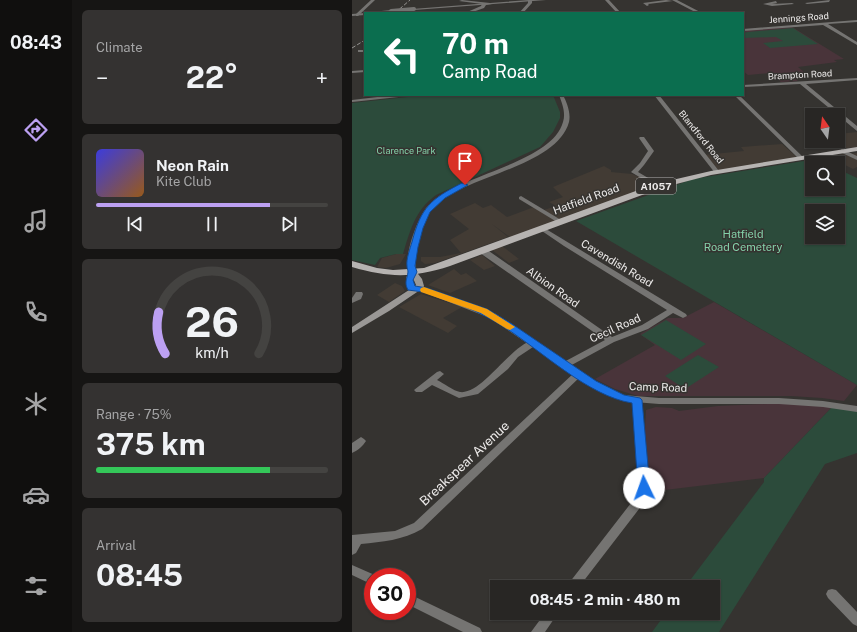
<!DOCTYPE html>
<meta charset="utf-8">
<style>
:root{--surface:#282624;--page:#343231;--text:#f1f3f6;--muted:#a5a5a6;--line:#444341;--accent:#bca0f2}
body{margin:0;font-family:"Public Sans",sans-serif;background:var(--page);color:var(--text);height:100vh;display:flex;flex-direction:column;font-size:15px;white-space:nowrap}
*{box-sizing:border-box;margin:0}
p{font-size:13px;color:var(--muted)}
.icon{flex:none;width:22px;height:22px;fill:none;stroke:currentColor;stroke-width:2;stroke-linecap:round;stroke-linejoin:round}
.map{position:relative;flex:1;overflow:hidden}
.panel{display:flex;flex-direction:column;gap:10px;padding:10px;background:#161514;width:280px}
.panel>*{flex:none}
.hud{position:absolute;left:12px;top:12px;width:380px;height:84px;border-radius:0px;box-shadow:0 1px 3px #0004,0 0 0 1px var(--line);background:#0b6e4f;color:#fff;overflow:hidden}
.needle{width:26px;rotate:346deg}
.fabs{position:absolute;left:453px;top:108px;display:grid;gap:8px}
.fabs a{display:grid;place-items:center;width:40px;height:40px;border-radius:0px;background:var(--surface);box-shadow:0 1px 3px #0004,0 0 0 1px var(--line);font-size:20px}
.speed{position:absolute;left:12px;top:568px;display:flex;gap:8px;font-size:20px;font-weight:700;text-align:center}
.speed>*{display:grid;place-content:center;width:52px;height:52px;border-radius:50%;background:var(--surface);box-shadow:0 1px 3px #0004,0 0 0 1px var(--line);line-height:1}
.speed .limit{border:6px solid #d22;background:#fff;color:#111}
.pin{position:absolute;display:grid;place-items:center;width:34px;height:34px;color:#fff;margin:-41px -17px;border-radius:50% 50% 50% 0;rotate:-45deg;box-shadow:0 0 4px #0007}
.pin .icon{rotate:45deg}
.me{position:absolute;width:44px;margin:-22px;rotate:357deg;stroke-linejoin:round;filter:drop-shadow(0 0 3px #0008)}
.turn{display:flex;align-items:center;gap:14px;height:84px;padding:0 12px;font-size:18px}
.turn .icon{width:52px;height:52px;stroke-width:2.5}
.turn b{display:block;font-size:28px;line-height:34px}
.big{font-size:30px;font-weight:700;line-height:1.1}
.panel .tile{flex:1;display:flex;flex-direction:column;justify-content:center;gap:6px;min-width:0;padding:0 14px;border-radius:6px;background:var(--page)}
.panel .dial{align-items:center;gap:0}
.dial svg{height:104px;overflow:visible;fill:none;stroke:var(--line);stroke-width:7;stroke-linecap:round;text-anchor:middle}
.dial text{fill:var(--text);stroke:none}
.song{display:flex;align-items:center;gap:12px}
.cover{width:48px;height:48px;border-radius:6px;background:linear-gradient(135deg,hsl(240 70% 55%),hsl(30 70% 35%))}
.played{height:4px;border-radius:2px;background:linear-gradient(90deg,var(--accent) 75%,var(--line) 75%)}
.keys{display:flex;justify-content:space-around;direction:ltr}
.heat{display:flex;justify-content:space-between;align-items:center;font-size:22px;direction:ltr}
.charge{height:6px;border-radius:3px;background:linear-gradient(90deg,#34c759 75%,var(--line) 0)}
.trip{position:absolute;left:138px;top:580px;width:230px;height:40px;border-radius:0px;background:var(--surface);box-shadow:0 1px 3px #0004,0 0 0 1px var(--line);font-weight:700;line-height:40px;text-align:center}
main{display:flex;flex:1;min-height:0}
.dock{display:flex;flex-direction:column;width:72px;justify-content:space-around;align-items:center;background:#100f0e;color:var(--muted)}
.dock .icon{width:28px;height:28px}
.dock .active{color:var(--accent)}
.dock b{font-size:18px;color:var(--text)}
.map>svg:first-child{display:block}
</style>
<main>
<nav class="dock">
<b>08:43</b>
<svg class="icon active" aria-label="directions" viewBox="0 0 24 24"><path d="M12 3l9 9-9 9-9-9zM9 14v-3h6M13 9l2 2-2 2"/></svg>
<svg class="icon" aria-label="music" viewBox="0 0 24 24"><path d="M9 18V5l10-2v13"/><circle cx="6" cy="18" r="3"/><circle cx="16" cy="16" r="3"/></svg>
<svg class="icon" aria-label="phone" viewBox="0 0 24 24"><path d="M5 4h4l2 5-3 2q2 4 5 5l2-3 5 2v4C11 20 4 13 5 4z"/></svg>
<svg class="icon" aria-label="climate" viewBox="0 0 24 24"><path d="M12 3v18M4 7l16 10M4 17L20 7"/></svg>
<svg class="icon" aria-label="car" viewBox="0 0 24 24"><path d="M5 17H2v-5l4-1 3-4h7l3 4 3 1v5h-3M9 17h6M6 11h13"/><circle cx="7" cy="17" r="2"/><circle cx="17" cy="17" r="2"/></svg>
<svg class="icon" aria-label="filters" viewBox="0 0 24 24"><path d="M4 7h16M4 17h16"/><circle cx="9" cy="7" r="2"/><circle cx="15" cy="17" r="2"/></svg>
</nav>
<section class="panel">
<div class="tile"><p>Climate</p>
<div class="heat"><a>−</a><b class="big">22°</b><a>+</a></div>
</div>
<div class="tile">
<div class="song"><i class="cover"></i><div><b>Neon Rain</b><p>Kite Club</p></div></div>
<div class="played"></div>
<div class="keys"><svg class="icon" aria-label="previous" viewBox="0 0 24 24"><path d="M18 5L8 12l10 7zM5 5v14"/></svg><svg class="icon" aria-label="pause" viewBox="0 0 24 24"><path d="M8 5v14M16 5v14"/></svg><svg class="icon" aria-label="next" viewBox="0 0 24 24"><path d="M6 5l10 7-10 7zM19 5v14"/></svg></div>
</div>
<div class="tile dial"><svg viewBox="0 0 100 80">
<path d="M14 69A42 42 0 1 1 86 69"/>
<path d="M14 69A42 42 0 0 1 9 37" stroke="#bca0f2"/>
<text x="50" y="56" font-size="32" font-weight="700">26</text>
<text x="50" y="72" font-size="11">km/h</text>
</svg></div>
<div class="tile"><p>Range · 75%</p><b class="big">375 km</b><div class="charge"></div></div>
<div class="tile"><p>Arrival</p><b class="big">08:45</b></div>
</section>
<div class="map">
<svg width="505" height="632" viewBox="0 0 505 632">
<rect width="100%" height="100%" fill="#353330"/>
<path fill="#423b34" d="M505 132V147L483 149 474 141H486V134Z
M430 144 446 158 364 171 351 155 392 151 389 147Z
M505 153V167L501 169 475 156Z
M252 166 259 170V172L280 174 292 179 298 185 278 194 159 238 140 224 156 237 83 263 73 264 69 261V257H88L109 253 98 240 117 229 98 214 123 203 131 208 139 205 155 217 182 207 189 211 204 206 197 202 211 197 201 187Z
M150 246 167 259 157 263 140 250Z
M44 254H54L48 264 34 268 25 267 30 258Z
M130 255 143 266 132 270 118 260Z
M102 269 109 275 114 273 125 281 98 293 76 285Z
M43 283 50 286 53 291 37 302 25 295Z
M69 294 110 307 91 318 105 326 96 333 47 307Z"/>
<path fill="#49343a" d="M440 27 492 59 482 60 485 62 446 67 452 72 435 73 446 81 429 82 418 73 396 75 391 71V30Z
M362 302 505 385 492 401 470 398 439 396H286L263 389 243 379 303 345 288 334 316 318H331Z
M439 403 481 406 412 478 288 493 290 489 294 410 304 407 320 408 327 411 366 406Z"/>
<path fill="#2c4b3b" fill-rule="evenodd" d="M441 28 466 44 418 48 411 43 431 41 424 37 391 38V33L396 32Z
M74 95H201L208 112V118L201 132 188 147 84 195C63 210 58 231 51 254H44L28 258 23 265 0 260V103Z
M464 159 473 163H460V189H486V169L505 178V385L224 221 341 179ZM460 211H486V237H460Z
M314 320 354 344 329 360 289 335Z
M346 355 367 367 333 389 313 376Z
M481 406 505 410V453L473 464 367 632H300L314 613H361V587H333L412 482V478Z"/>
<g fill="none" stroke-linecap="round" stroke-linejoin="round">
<path fill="#757472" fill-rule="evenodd" d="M19 0H23L6 16H4V14Z
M110 0 138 3 140 4 134 5 132 8 118 13H113L129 6 130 4 107 1Z
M176 0H180V3L171 13H167L176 3Z
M253 0H257L269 13H265Z
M314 0 321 1 296 4 297 5 295 6 291 3Z
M320 0H325L350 13H345Z
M478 0 477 2 455 4 453 3Z
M424 1 425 3 420 4 440 3 442 4 420 6 411 4Z
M505 20V22L476 24 505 42V45L471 25 391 31V29Z
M6 50H13V52H6Z
M13 70V72L0 73V71Z
M505 78V80L454 84 505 126V131L448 84 391 87V85Z
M42 95H58L56 96 0 102V100Z
M207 95H211C215 103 219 113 217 122 205 166 117 175 85 204 69 218 61 252 64 272L63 274H57C53 263 57 248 60 238 65 224 70 210 81 201 112 174 200 162 211 122 214 113 210 103 207 95Z
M302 95H307L367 171V173H363Z
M382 95H387L451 157V159H447Z
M288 137H292L302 151 292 165 286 172 308 185V187H304L279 172 288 163 296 151 287 138Z
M490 149 505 156V160L488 152 487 151Z
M169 196 209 220 210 221 209 222H205L167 199V197Z
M189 226 334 314 335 316 331 318 321 313 296 329 262 342 216 367H210L209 365 210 363 253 340 128 253 127 251 128 249H134L260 337 290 325 315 310 212 246 187 229 186 228Z
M4 292H10L11 294 9 299 0 303V298Z
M181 340 184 341 185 343 184 345 166 357 156 369 126 394 107 398 80 385 70 392H64L62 390 85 372 88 371 92 374 85 380C91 383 102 391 108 392 130 395 158 346 181 340Z
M226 371 230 374 229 376 70 529C51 540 30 542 9 544L4 553 0 555V535L43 531 62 523 223 372Z
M285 397 288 398 290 400 297 488 287 509 227 587H214L279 503 287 488 280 400 282 398Z
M9 437 12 439 14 441C11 446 5 451 0 453V443Z
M0 565 25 576 21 577V585L0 575Z
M480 589 484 590 505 612V626L501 624 476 598 474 594 476 590Z
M55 593 128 628 130 632H111L55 604Z
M193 613H206L193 632H179Z"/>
<path fill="#757472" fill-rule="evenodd" d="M177 0H194L62 10 60 9Z
M39 10 40 12 18 13 20 12Z
M13 13V15L0 16V14Z
M60 288H75L144 314 244 382 272 395 307 398H427L471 401 505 406V412L471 407 427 404H307L270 401 238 386 138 318 71 292H60L59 290Z"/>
<path fill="#9a9896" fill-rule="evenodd" d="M57 270H63L70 279 72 286 71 288 37 311 0 333V327L57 290C52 285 54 277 57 270ZM61 278 64 285 62 287Z"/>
<path fill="#b6b3b1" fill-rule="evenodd" d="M505 147V151L359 175 309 188 98 266C61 278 38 278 0 267V261L25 268 41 270 72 268 303 184 359 171Z"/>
<path stroke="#969492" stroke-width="1" stroke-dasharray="4 2" stroke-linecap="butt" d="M43 13 58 0
M0 48 13 40"/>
<path stroke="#757472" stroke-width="4" d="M39 11 62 9"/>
</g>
<path fill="#1a73e8" stroke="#114b97" d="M110 183 116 185 93 198 78 212 71 228 66 247 63 266 65 272 61 280 63 286 75 288 135 309 160 324 244 381 272 395 288 398 290 400 298 488 296 491 292 492 288 491 286 488 280 403C236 396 190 351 152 327 129 312 98 299 71 292 66 291 61 291 56 290 52 282 55 280 56 272 56 270 55 269 55 266 54 259 58 249 60 242 69 207 79 199 110 183Z"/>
<path fill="#f59e0b" d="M72 287 135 309 163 327 158 330 155 329 129 313 69 292 68 290 69 288Z"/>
<g text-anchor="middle" stroke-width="3" stroke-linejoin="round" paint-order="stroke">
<g font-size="9" fill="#eceae9" stroke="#353330">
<text transform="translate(447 18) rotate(-4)" y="3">Jennings Road</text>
<text transform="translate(448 75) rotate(-3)" y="3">Brampton Road</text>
<text transform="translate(349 137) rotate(51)" y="3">Blandford Road</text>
</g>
<g font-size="9" fill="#84d2aa" stroke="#353330">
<text x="54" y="154">Clarence Park</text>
</g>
<rect fill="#353330" stroke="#b5b3b2" stroke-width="1" x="284" y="178" width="40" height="16" rx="3"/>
<g font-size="10" font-weight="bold" fill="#eceae9">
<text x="304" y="190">A1057</text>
</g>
<g font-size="11" fill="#eceae9" stroke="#353330">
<text transform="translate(234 199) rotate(-20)" y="4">Hatfield Road</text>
<text transform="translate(265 263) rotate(31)" y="4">Cavendish Road</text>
<text transform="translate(201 287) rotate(35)" y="4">Albion Road</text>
<text transform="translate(263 328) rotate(-24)" y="4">Cecil Road</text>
<text transform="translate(306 387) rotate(2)" y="4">Camp Road</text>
</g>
<g font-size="11" fill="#84d2aa" stroke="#353330">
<text x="391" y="238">Hatfield<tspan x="391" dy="13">Road Cemetery</tspan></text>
</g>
<g font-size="13" fill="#eceae9" stroke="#353330">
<text transform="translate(112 463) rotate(-43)" y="5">Breakspear Avenue</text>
</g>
</g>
</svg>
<div class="fabs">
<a><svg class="needle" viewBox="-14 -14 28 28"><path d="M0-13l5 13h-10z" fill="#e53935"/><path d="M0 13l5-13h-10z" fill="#a5a5a6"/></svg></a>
<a><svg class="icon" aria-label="search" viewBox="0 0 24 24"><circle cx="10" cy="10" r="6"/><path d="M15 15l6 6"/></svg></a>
<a><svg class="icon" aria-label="layers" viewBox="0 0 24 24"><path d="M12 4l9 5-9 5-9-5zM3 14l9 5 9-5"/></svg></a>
</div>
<div class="speed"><div class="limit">30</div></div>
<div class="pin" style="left:113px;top:185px;background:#d93025"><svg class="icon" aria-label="arrive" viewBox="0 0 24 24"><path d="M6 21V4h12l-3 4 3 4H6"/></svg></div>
<svg class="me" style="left:292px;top:488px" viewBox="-20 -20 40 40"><circle r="19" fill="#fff"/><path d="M0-13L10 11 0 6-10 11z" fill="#1a73e8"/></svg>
<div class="trip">08:45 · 2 min · 480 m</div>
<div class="hud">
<div class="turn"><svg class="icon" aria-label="left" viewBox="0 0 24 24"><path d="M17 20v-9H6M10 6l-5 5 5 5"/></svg><div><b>70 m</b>Camp Road</div></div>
</div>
</div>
</main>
